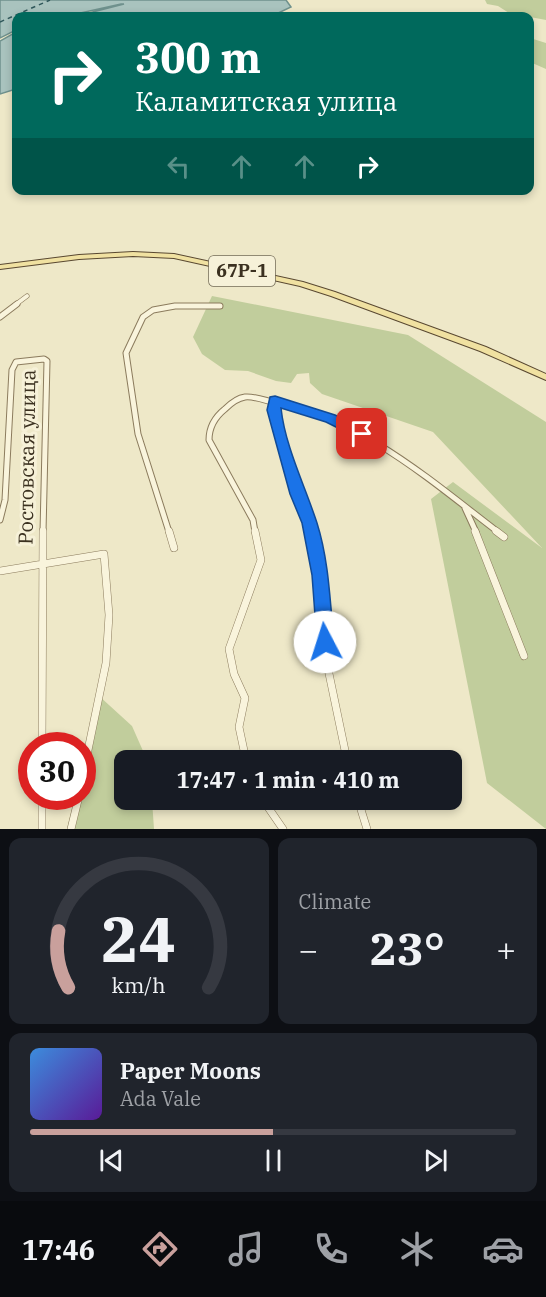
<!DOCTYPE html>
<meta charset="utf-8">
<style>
:root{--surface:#171b24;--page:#20242c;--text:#f1f3f6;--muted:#9ea1a6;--line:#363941;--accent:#c9a09c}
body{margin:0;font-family:"IBM Plex Serif",serif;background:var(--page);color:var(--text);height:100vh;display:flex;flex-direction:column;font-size:22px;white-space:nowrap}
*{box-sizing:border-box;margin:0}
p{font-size:20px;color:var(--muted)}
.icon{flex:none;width:33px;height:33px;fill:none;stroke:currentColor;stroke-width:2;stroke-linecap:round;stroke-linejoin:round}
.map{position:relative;height:829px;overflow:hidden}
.drawer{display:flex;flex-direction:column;gap:9px;padding:9px;background:#0d0f14;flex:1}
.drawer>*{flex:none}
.guide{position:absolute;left:12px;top:12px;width:522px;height:183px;border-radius:12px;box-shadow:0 3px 9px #0003;background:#00695c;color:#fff;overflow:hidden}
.speed{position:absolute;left:18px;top:732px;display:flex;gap:12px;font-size:30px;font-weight:700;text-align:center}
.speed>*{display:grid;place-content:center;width:78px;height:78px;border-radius:50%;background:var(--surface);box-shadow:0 3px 9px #0003;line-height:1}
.speed .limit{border:9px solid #d22;background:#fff;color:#111}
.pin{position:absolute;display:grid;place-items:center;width:51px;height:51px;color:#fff;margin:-26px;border-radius:12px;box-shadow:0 3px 9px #0006}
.me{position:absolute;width:66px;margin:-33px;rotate:355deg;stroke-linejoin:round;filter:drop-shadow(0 0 4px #0008)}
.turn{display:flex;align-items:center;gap:21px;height:126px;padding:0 24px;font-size:27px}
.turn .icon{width:78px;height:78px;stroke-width:2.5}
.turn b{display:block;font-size:42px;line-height:51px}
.lanes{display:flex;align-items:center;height:57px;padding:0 24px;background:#0003;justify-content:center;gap:30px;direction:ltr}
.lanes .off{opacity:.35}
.big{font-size:45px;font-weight:700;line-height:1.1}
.drawer .widget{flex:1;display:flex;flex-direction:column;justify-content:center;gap:9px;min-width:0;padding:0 21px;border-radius:12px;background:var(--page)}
.drawer .dial{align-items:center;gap:0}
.dial svg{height:156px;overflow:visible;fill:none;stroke:var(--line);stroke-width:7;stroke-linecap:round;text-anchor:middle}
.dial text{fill:var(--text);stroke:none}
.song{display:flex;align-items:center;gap:18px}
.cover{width:72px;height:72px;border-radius:9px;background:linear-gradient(135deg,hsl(210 70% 55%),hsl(270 70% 35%))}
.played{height:6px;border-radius:3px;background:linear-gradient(90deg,var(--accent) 50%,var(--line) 50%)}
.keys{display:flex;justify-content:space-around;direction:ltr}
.heat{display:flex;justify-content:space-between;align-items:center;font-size:33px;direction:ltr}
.drawer .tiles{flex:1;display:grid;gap:9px;grid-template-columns:1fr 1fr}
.widget:last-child{grid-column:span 2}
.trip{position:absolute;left:114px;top:750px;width:348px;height:60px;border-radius:12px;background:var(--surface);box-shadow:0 3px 9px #0003;font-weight:700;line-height:60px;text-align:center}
.tabs{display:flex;height:96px;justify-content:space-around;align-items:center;background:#090b0e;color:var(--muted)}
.tabs .icon{width:42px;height:42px}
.tabs .on{color:var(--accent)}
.tabs b{font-size:27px;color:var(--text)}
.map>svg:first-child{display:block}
</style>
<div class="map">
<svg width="546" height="829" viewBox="0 0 546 829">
<rect width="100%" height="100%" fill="#eee8c8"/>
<path fill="#c1cd9c" d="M485 0H546V20L509 13 498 6 487 4Z
M530 38 546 43V69L530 62Z
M212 296 408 335 546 422V829L487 783 431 499 453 482 542 548 433 432 322 394 310 383 309 373 297 374 291 383 276 381 248 371 225 370 202 354 193 337Z
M98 695 132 726 147 760H124V800H152L154 829H67L75 797 82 796 83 764Z"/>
<path fill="#a9c3be" stroke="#6f918d" stroke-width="1.5" d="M0 0H286L291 7 272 16H77L124 4H121L67 16H16V30L0 38Z
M16 32V89L0 94V41Z"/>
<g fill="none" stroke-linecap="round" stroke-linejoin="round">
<path stroke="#30585b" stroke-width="1.5" stroke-dasharray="4.5 4" stroke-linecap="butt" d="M0 22 50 0"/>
<defs>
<path id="minor-far2" d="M15 305 27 296"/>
<path id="minor-far1" d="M0 317 17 304
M275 401 274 410 311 532
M465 508 476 532
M0 520 5 500 12 370 16 362 44 359 47 361 43 532
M169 532 138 434 126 353 143 317 153 310 175 306H220
M255 532 253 520 209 440C209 427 215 417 225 409 230 404 238 398 245 397 253 396 264 400 272 402 359 417 430 480 498 532"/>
<path id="minor" d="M169 531 174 548
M311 531 320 575 327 664 347 760
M475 531 524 656
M496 531 504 537
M0 571 104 554 109 615 106 663 82 779
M42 746 43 531
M246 760 239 727 245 698 234 674 229 649 261 560 255 531
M42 796V829
M263 800 283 829
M358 800 367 829
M71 829 79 796"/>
<path id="primary" d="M133 252 174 254 303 282 335 292 486 347 546 374V380L480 351 331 296 300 286 174 258 133 256 79 259 0 269V265L79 255Z"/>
</defs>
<use href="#minor-far2" stroke="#8b7b5d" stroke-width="5"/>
<use href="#minor-far1" stroke="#8b7b5d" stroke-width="7"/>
<use href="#minor" stroke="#8b7b5d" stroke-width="8"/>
<use href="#primary" stroke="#594831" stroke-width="2"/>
<use href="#minor-far2" stroke="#f9f4dc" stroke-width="4"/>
<use href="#minor-far1" stroke="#f9f4dc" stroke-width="5"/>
<use href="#minor" stroke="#f9f4dc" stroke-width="7"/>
<use href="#primary" fill="#f0e1a1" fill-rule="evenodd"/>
</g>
<path fill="#1a73e8" stroke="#114b97" stroke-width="1.5" d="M275 396 335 415 367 430 369 434 362 440 326 422 281 408C285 446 305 486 317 523 329 561 330 602 334 642L331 648 325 650 319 648 317 642 312 575 302 523 290 494 267 410 270 397Z"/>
<g text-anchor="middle" stroke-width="6" stroke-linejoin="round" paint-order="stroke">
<rect fill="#f6f1d8" stroke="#736b57" stroke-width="1.5" x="209" y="256" width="66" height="30" rx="4.5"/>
<g font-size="18" font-weight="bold" fill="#3b3120">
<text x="242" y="277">67Р-1</text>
</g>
<g font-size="20" fill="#3b3120" stroke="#f6f1d8">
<text transform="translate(27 457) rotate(-89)" y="7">Ростовская улица</text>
</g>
</g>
</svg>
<div class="speed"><div class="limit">30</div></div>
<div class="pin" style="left:362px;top:434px;background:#d93025"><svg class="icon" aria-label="arrive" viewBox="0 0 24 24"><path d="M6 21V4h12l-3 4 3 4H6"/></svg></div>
<svg class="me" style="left:325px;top:642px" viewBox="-20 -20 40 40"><circle r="19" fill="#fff"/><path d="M0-13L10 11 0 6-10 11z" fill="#1a73e8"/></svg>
<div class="trip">17:47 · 1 min · 410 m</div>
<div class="guide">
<div class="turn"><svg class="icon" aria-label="right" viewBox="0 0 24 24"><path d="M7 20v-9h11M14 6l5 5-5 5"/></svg><div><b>300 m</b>Каламитская улица</div></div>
<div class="lanes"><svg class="icon off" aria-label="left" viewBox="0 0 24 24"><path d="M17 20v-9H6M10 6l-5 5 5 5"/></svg><svg class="icon off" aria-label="ahead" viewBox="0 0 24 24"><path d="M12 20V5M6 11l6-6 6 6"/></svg><svg class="icon off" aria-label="ahead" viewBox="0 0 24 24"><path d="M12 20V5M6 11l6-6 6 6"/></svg><svg class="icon" aria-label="right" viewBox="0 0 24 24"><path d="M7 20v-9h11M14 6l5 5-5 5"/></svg></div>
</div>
</div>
<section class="drawer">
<div class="tiles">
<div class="widget dial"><svg viewBox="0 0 100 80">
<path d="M14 69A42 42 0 1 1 86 69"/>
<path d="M14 69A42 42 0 0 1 9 40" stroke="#c9a09c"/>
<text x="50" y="56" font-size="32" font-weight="700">24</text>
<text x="50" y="72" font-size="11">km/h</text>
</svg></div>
<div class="widget"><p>Climate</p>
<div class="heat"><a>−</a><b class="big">23°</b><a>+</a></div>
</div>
<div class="widget">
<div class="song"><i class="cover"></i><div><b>Paper Moons</b><p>Ada Vale</p></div></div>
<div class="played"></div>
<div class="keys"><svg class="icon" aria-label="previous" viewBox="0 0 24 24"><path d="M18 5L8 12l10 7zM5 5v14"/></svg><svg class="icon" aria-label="pause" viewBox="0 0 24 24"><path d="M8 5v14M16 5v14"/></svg><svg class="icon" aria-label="next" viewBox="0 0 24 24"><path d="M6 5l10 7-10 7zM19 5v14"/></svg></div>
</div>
</div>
</section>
<nav class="tabs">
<b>17:46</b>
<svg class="icon on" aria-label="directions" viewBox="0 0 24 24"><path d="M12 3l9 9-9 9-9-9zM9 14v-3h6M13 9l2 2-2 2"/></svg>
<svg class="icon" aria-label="music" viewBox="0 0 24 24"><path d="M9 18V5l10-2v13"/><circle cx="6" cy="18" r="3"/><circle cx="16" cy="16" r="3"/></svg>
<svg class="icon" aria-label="phone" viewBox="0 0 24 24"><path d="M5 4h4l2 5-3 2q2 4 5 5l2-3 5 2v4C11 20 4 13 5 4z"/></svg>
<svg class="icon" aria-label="climate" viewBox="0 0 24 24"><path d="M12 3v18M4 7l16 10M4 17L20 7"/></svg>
<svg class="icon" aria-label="car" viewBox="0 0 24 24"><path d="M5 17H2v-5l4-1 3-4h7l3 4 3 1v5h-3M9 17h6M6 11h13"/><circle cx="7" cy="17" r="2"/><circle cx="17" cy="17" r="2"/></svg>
</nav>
